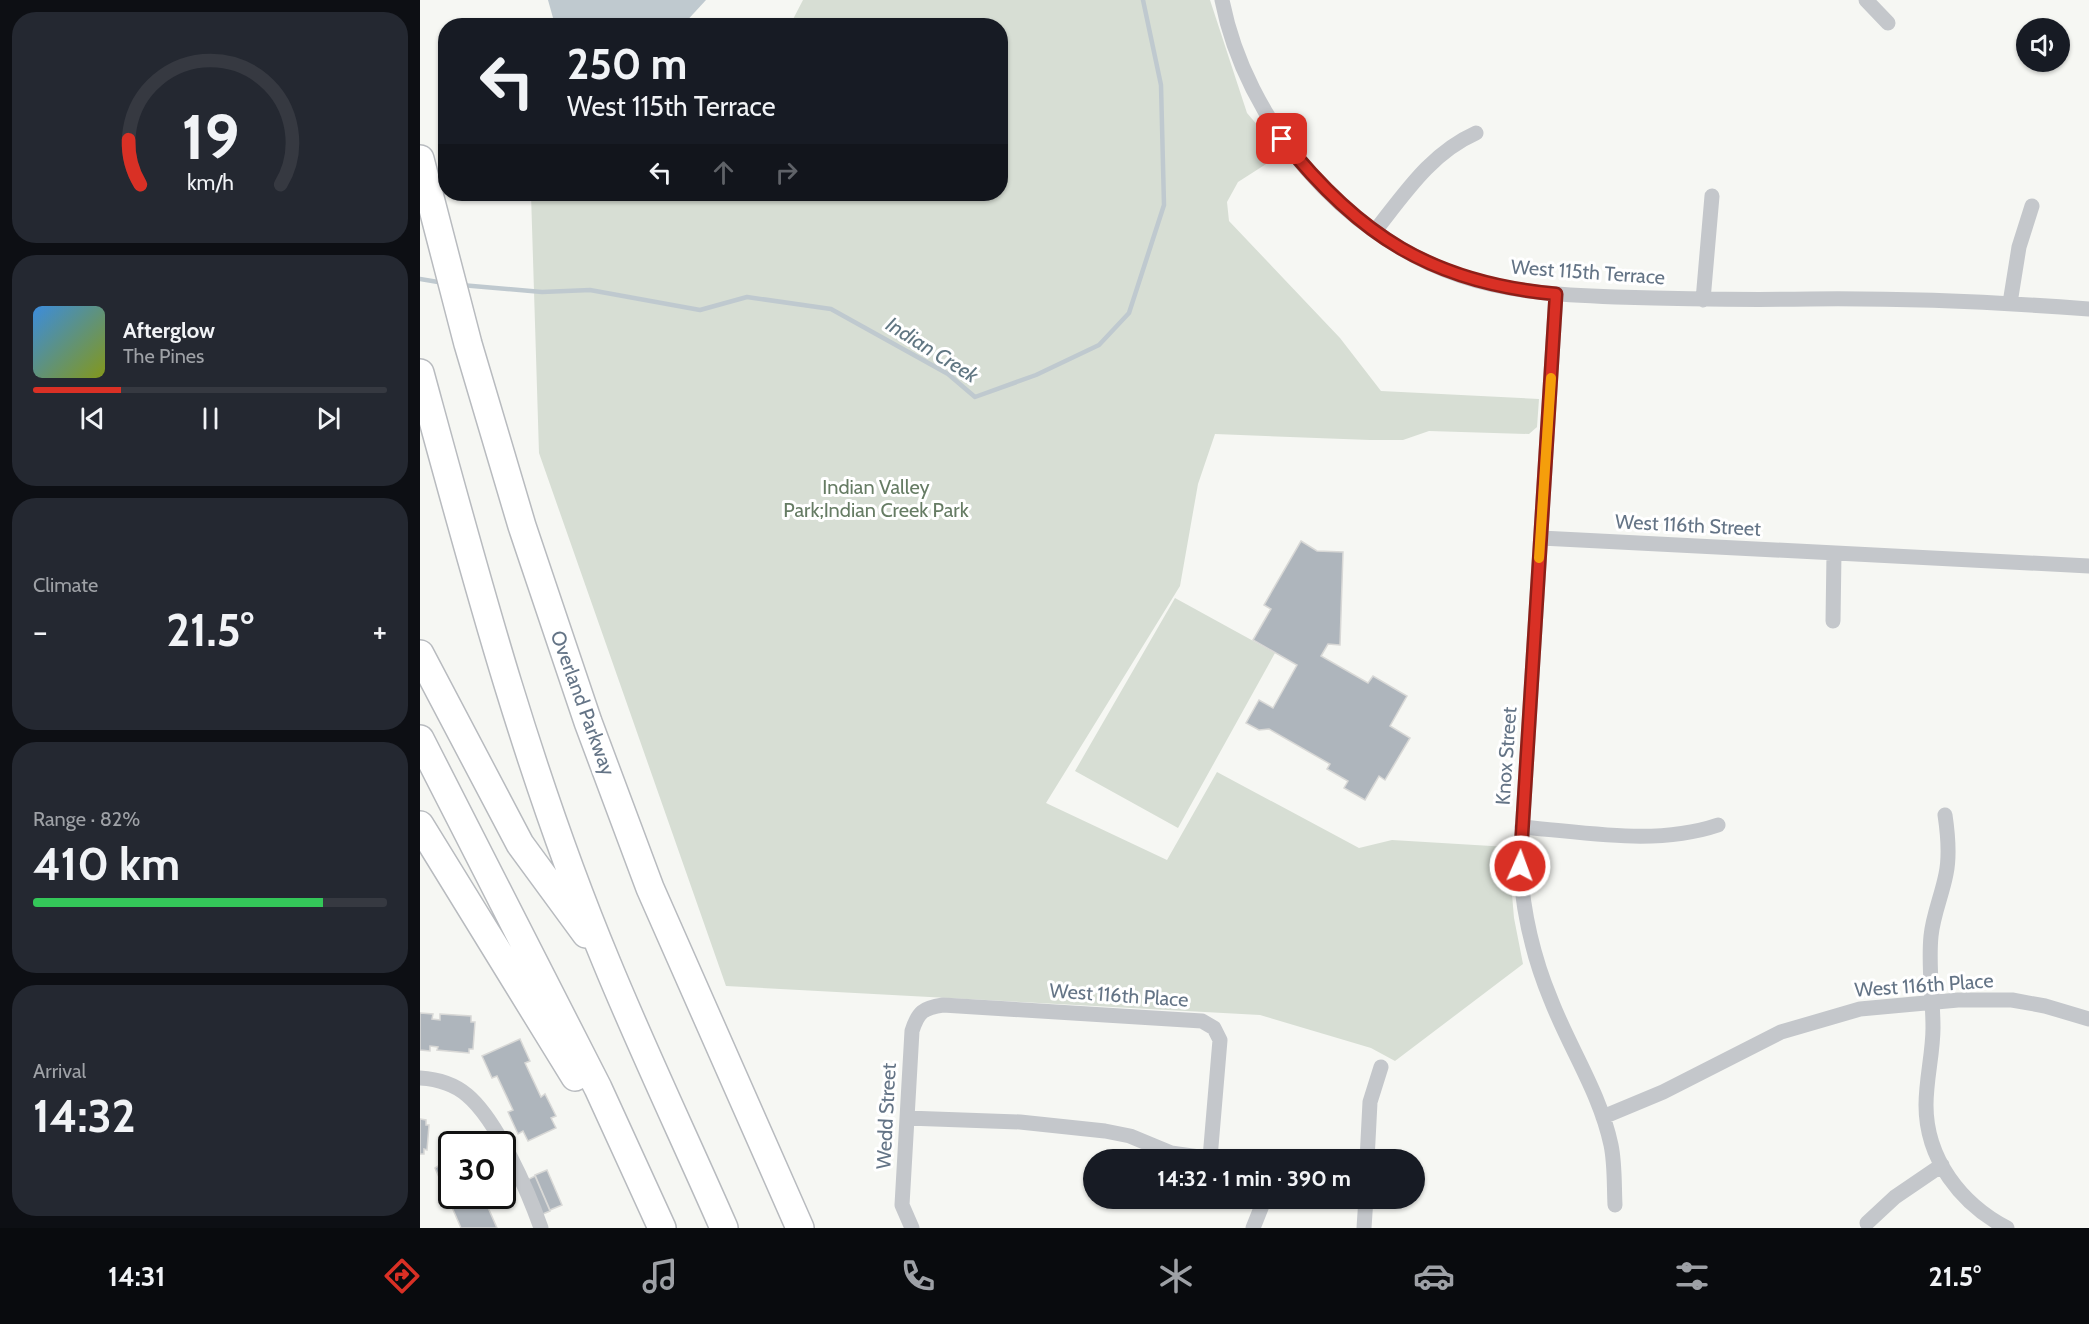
<!DOCTYPE html>
<meta charset="utf-8">
<style>
:root{--surface:#171b24;--page:#242831;--text:#f1f3f6;--muted:#9ea1a6;--line:#363941;--accent:#d93025}
body{margin:0;font-family:Cabin,sans-serif;background:var(--page);color:var(--text);height:100vh;display:flex;flex-direction:column;font-size:22px;white-space:nowrap}
*{box-sizing:border-box;margin:0}
p{font-size:20px;color:var(--muted)}
.icon{flex:none;width:33px;height:33px;fill:none;stroke:currentColor;stroke-width:2;stroke-linecap:round;stroke-linejoin:round}
.map{position:relative;flex:1;overflow:hidden}
.drawer{display:flex;flex-direction:column;gap:12px;padding:12px;background:#0d0f14;width:420px}
.drawer>*{flex:none}
.guide{position:absolute;left:18px;top:18px;width:570px;height:183px;border-radius:24px;box-shadow:0 2px 4px #0004;background:#171b24;color:var(--text);overflow:hidden}
.buttons{position:absolute;left:1596px;top:18px;display:grid;gap:12px}
.buttons a{display:grid;place-items:center;width:54px;height:54px;border-radius:50%;background:var(--surface);box-shadow:0 2px 4px #0004;font-size:30px}
.speed{position:absolute;left:18px;top:1131px;display:flex;gap:12px;font-size:30px;font-weight:700;text-align:center}
.speed>*{display:grid;place-content:center;width:78px;height:78px;border-radius:50%;background:var(--surface);box-shadow:0 2px 4px #0004;line-height:1}
.speed .limit{border:3px solid #111;border-radius:9px;background:#fff;color:#111}
.pin{position:absolute;display:grid;place-items:center;width:51px;height:51px;color:#fff;margin:-26px;border-radius:12px;box-shadow:0 3px 9px #0006}
.me{position:absolute;width:66px;margin:-33px;rotate:2deg;stroke-linejoin:round;filter:drop-shadow(0 0 4px #0008)}
.turn{display:flex;align-items:center;gap:21px;height:126px;padding:0 30px;font-size:27px}
.turn .icon{width:78px;height:78px;stroke-width:2.5}
.turn b{display:block;font-size:42px;line-height:51px}
.lanes{display:flex;align-items:center;height:57px;padding:0 30px;background:#0003;justify-content:center;gap:30px;direction:ltr}
.lanes .off{opacity:.35}
.big{font-size:45px;font-weight:700;line-height:1.1}
.drawer .card{flex:1;display:flex;flex-direction:column;justify-content:center;gap:9px;min-width:0;padding:0 21px;border-radius:24px;background:var(--page)}
.drawer .dial{align-items:center;gap:0}
.dial svg{height:156px;overflow:visible;fill:none;stroke:var(--line);stroke-width:7;stroke-linecap:round;text-anchor:middle}
.dial text{fill:var(--text);stroke:none}
.song{display:flex;align-items:center;gap:18px}
.cover{width:72px;height:72px;border-radius:9px;background:linear-gradient(135deg,hsl(210 70% 55%),hsl(70 70% 35%))}
.played{height:6px;border-radius:3px;background:linear-gradient(90deg,var(--accent) 25%,var(--line) 25%)}
.keys{display:flex;justify-content:space-around;direction:ltr}
.heat{display:flex;justify-content:space-between;align-items:center;font-size:33px;direction:ltr}
.charge{height:9px;border-radius:4px;background:linear-gradient(90deg,#34c759 82%,var(--line) 0)}
.trip{position:absolute;left:663px;top:1149px;width:342px;height:60px;border-radius:30px;background:var(--surface);box-shadow:0 2px 4px #0004;font-weight:700;line-height:60px;text-align:center}
.menu{display:flex;height:96px;justify-content:space-around;align-items:center;background:#090b0e;color:var(--muted)}
.menu .icon{width:42px;height:42px}
.menu .active{color:var(--accent)}
.menu b{font-size:27px;color:var(--text)}
main{display:flex;flex:1;min-height:0}
.map>svg:first-child{display:block}
</style>
<main>
<section class="drawer">
<div class="card dial"><svg viewBox="0 0 100 80">
<path d="M14 69A42 42 0 1 1 86 69"/>
<path d="M14 69A42 42 0 0 1 8 46" stroke="#d93025"/>
<text x="50" y="56" font-size="32" font-weight="700">19</text>
<text x="50" y="72" font-size="11">km/h</text>
</svg></div>
<div class="card">
<div class="song"><i class="cover"></i><div><b>Afterglow</b><p>The Pines</p></div></div>
<div class="played"></div>
<div class="keys"><svg class="icon" aria-label="previous" viewBox="0 0 24 24"><path d="M18 5L8 12l10 7zM5 5v14"/></svg><svg class="icon" aria-label="pause" viewBox="0 0 24 24"><path d="M8 5v14M16 5v14"/></svg><svg class="icon" aria-label="next" viewBox="0 0 24 24"><path d="M6 5l10 7-10 7zM19 5v14"/></svg></div>
</div>
<div class="card"><p>Climate</p>
<div class="heat"><a>−</a><b class="big">21.5°</b><a>+</a></div>
</div>
<div class="card"><p>Range · 82%</p><b class="big">410 km</b><div class="charge"></div></div>
<div class="card"><p>Arrival</p><b class="big">14:32</b></div>
</section>
<div class="map">
<svg width="1669" height="1228" viewBox="0 0 1669 1228">
<rect width="100%" height="100%" fill="#f6f7f3"/>
<path fill="#d7ded4" d="M383 0H790L827 113 862 154 818 182 807 202 809 221 920 338 961 391 1119 399 1117 427 1109 434 1009 431 983 440H950L795 434 778 484 760 586 626 803 747 860 797 772 939 848 972 840 1088 847 1094 918 1103 964 975 1061 951 1048 840 1015 306 986 119 453 111 194H580V26L370 25Z
M755 598 855 653 758 828 655 771Z"/>
<path fill="#bfc9cf" d="M128 0H286L262 26 135 25Z"/>
<g fill="none" stroke-linecap="round" stroke-linejoin="round">
<path stroke="#bfc9cf" stroke-width="4.5" d="M0 279 24 283
M41 285 122 292 170 290 280 310 327 297 411 309 528 374 555 397 616 375 679 345 709 313 744 205 741 85 723 0"/>
</g>
<path fill="#aeb5bc" stroke="#d8d8d6" stroke-width="1.5" d="M881 541 897 551 923 552 920 645 908 644 901 656 948 683 953 676 987 696 970 726 990 738 965 780 959 776 945 800 924 788 928 781 907 769 910 764 849 729 839 730 826 723 839 700 853 708 877 665 833 640 851 609 844 605Z
M0 1013 13 1014 12 1019 20 1020V1014L51 1016V1022H55L53 1049H49V1053L17 1050 18 1047 10 1046V1051L0 1050Z
M100 1039 110 1061 105 1063 121 1097 125 1094 136 1116 131 1118 136 1128 108 1141 103 1131 98 1134 88 1112 93 1110 77 1076 72 1078 62 1056Z
M0 1119 6 1120V1125H9L7 1150 4 1149V1154H0Z
M32 1157V1196H63L77 1228H41L15 1168Z
M127 1170 142 1205 130 1210 115 1175Z
M115 1176 130 1211 118 1216 103 1182Z"/>
<g fill="none" stroke-linecap="round" stroke-linejoin="round">
<defs>
<path id="motorway" d="M0 159 48 344 102 526 168 722 230 888 380 1228
M0 373C54 571 107 771 186 961 223 1051 265 1139 304 1228
M0 654 100 844 166 934
M0 739 178 1088 242 1228
M0 825 155 1077"/>
</defs>
<use href="#motorway" stroke="#b8bbbf" stroke-width="30"/>
<path stroke="#c4c7cb" stroke-width="15" d="M802 0C826 122 923 236 1041 276 1091 293 1144 295 1196 297 1261 299 1325 300 1390 299 1483 298 1576 302 1669 309
M1446 0 1468 23
M955 231C985 193 1011 153 1056 133
M1136 294 1100 866C1103 913 1113 957 1131 1000 1150 1049 1180 1093 1191 1145 1195 1164 1194 1185 1195 1205
M1283 300 1292 196
M1590 303 1599 247 1612 206
M1121 538 1669 566
M1413 621 1414 553
M1525 815C1528 835 1530 855 1526 874 1522 895 1513 915 1511 936 1508 966 1513 997 1513 1028 1513 1053 1506 1079 1506 1105 1506 1159 1541 1204 1587 1228
M1102 827C1166 832 1236 846 1298 825
M0 1078C16 1079 34 1084 47 1095 77 1120 108 1191 121 1228
M1183 1117 1243 1092 1361 1032 1440 1009 1538 1000H1592L1625 1006 1669 1019
M487 1118 600 1122 685 1131 710 1136 751 1153 800 1160
M947 1160 950 1102 961 1067
M1447 1223 1475 1197 1522 1165
M492 1228 482 1205 492 1031C498 1012 503 1008 523 1005L782 1021 794 1028 800 1040 790 1158
M833 1228 845 1198
M944 1228 946 1198"/>
<use href="#motorway" stroke="#fff" stroke-width="27"/>
</g>
<g fill="none" stroke-linecap="round" stroke-linejoin="round">
<defs>
<path id="route" d="M862 139C938 235 1012 283 1136 294L1100 866"/>
</defs>
<use href="#route" stroke="#8d1f18" stroke-width="15"/>
<use href="#route" stroke="#d93025" stroke-width="10"/>
<path stroke="#f59e0b" stroke-width="10" d="M1119 558 1131 378"/>
</g>
<g text-anchor="middle" stroke-width="6" stroke-linejoin="round" paint-order="stroke">
<g font-size="20" fill="#647486" stroke="#fff">
<text transform="translate(1168 272) rotate(4)" y="7">West 115th Terrace</text>
<text transform="translate(1268 525) rotate(3)" y="7">West 116th Street</text>
<text transform="translate(163 703) rotate(70)" y="7">Overland Parkway</text>
<text transform="translate(1086 756) rotate(-86)" y="7">Knox Street</text>
<text transform="translate(1504 985) rotate(-4)" y="7">West 116th Place</text>
<text transform="translate(699 995) rotate(4)" y="7">West 116th Place</text>
<text transform="translate(466 1116) rotate(-87)" y="7">Wedd Street</text>
</g>
<g font-size="20" fill="#667c64" stroke="#fff">
<text x="456" y="494">Indian Valley<tspan x="456" dy="23">Park;Indian Creek Park</tspan></text>
</g>
<g font-size="21" font-style="italic" fill="#607682" stroke="#fff">
<text transform="translate(512 350) rotate(32)" y="7">Indian Creek</text>
</g>
</g>
</svg>
<div class="buttons">
<a><svg class="icon" aria-label="sound" viewBox="0 0 24 24"><path d="M4 9h4l5-4v14l-5-4H4zM17 9q2 3 0 6"/></svg></a>
</div>
<div class="speed"><div class="limit">30</div></div>
<div class="pin" style="left:862px;top:139px;background:#d93025"><svg class="icon" aria-label="arrive" viewBox="0 0 24 24"><path d="M6 21V4h12l-3 4 3 4H6"/></svg></div>
<svg class="me" style="left:1100px;top:866px" viewBox="-20 -20 40 40"><circle r="17" fill="#d93025" stroke="#fff" stroke-width="3"/><path d="M0-11L8 9 0 5-8 9z" fill="#fff"/></svg>
<div class="trip">14:32 · 1 min · 390 m</div>
<div class="guide">
<div class="turn"><svg class="icon" aria-label="left" viewBox="0 0 24 24"><path d="M17 20v-9H6M10 6l-5 5 5 5"/></svg><div><b>250 m</b>West 115th Terrace</div></div>
<div class="lanes"><svg class="icon" aria-label="left" viewBox="0 0 24 24"><path d="M17 20v-9H6M10 6l-5 5 5 5"/></svg><svg class="icon off" aria-label="ahead" viewBox="0 0 24 24"><path d="M12 20V5M6 11l6-6 6 6"/></svg><svg class="icon off" aria-label="right" viewBox="0 0 24 24"><path d="M7 20v-9h11M14 6l5 5-5 5"/></svg></div>
</div>
</div>
</main>
<nav class="menu">
<b>14:31</b>
<svg class="icon active" aria-label="directions" viewBox="0 0 24 24"><path d="M12 3l9 9-9 9-9-9zM9 14v-3h6M13 9l2 2-2 2"/></svg>
<svg class="icon" aria-label="music" viewBox="0 0 24 24"><path d="M9 18V5l10-2v13"/><circle cx="6" cy="18" r="3"/><circle cx="16" cy="16" r="3"/></svg>
<svg class="icon" aria-label="phone" viewBox="0 0 24 24"><path d="M5 4h4l2 5-3 2q2 4 5 5l2-3 5 2v4C11 20 4 13 5 4z"/></svg>
<svg class="icon" aria-label="climate" viewBox="0 0 24 24"><path d="M12 3v18M4 7l16 10M4 17L20 7"/></svg>
<svg class="icon" aria-label="car" viewBox="0 0 24 24"><path d="M5 17H2v-5l4-1 3-4h7l3 4 3 1v5h-3M9 17h6M6 11h13"/><circle cx="7" cy="17" r="2"/><circle cx="17" cy="17" r="2"/></svg>
<svg class="icon" aria-label="filters" viewBox="0 0 24 24"><path d="M4 7h16M4 17h16"/><circle cx="9" cy="7" r="2"/><circle cx="15" cy="17" r="2"/></svg>
<b>21.5°</b>
</nav>
